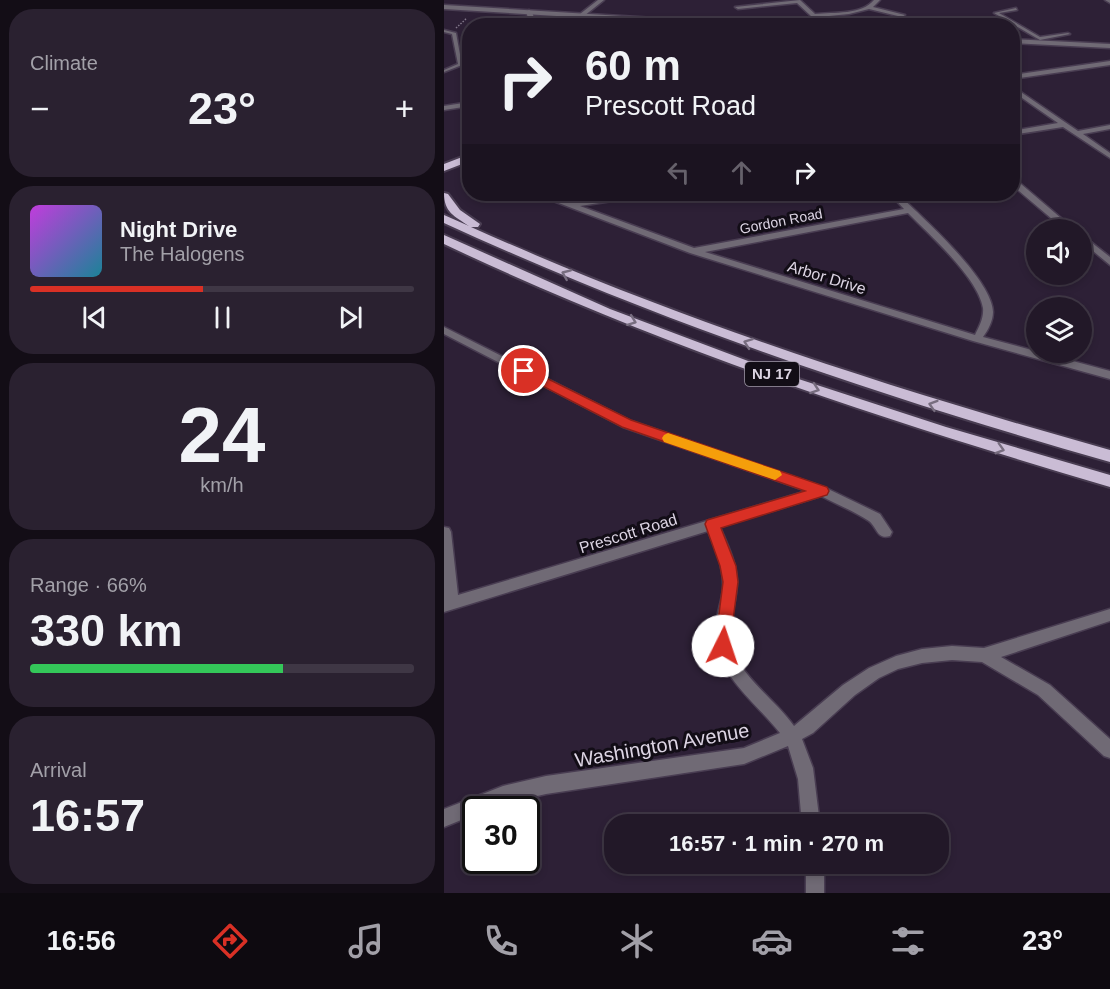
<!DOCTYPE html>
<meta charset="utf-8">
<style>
:root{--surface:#221828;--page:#2a2130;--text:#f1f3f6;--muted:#a2a0a8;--line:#3f3745;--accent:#d93025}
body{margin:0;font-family:Helvetica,sans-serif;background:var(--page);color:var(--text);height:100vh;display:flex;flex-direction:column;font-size:22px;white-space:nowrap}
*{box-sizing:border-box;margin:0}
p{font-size:20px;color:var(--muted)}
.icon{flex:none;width:33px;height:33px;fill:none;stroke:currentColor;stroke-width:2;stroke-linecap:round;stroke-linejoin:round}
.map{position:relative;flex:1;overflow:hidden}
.details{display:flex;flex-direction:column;gap:9px;padding:9px;background:#130d16;width:444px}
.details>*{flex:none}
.hud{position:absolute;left:18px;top:18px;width:558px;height:183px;border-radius:24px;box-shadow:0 3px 9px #0003,0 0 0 2px var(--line);background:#221828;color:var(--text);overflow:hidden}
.fabs{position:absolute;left:582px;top:219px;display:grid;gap:12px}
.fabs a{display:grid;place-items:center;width:66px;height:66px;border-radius:50%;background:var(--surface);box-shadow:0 3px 9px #0003,0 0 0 2px var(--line);font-size:30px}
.speed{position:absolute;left:18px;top:796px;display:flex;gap:12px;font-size:30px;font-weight:700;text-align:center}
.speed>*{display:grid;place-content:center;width:78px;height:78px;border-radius:50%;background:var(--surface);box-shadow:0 3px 9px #0003,0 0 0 2px var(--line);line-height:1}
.speed .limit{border:3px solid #111;border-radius:9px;background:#fff;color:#111}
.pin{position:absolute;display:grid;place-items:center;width:51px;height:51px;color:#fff;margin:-26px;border:3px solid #fff;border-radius:50%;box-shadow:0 2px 6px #0007}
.me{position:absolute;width:66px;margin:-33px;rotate:4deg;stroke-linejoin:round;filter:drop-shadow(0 0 4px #0008)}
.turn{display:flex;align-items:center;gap:21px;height:126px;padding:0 24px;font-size:27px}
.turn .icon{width:78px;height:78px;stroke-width:2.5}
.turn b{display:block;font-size:42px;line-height:51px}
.lanes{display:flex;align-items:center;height:57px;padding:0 24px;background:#0003;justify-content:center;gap:30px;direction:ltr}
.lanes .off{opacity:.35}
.big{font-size:45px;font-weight:800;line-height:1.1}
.details .tile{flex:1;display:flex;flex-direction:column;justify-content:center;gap:9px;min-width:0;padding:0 21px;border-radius:24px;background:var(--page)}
.details .dial{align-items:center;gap:0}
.dial b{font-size:78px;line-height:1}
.song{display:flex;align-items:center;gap:18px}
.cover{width:72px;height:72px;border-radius:9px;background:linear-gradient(135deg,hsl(290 70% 55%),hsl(190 70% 35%))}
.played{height:6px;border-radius:3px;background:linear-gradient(90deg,var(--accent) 45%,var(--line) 45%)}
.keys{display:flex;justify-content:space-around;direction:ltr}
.heat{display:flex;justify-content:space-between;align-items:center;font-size:33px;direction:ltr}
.charge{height:9px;border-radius:4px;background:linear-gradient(90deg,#34c759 66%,var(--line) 0)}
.trip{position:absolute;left:160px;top:814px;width:345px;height:60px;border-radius:24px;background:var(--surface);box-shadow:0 3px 9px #0003,0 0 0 2px var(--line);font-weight:800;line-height:60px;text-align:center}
.dock{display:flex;height:96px;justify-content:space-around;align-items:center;background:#0e0a10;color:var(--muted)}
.dock .icon{width:42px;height:42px}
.dock .selected{color:var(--accent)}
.dock b{font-size:27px;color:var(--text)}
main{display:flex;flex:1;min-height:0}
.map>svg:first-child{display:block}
</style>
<main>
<section class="details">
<div class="tile"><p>Climate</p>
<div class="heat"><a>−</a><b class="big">23°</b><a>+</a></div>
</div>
<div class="tile">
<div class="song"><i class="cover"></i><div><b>Night Drive</b><p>The Halogens</p></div></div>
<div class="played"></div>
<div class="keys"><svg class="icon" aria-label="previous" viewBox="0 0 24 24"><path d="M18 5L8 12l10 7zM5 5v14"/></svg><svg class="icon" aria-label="pause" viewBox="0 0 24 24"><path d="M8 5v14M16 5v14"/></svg><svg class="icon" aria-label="next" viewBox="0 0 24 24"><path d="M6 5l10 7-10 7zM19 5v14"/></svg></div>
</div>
<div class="tile dial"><b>24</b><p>km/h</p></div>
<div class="tile"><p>Range · 66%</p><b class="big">330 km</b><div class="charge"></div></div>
<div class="tile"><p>Arrival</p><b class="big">16:57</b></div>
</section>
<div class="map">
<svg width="666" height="893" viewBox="0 0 666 893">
<rect width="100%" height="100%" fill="#2d2036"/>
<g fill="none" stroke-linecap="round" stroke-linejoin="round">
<defs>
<path id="service" d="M572 8 573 10 555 13 596 37 624 33 626 34 596 40 550 13Z
M0 30 12 33 18 65 0 72V70L14 64 8 34 0 32Z"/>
<path id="minor" d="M154 0H160L140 16H136V14Z
M356 0 371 14C390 12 418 15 430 0H436L429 7 461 15 458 17 425 9 405 14 375 17 383 26H377L370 19 365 26H360L367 16 353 3 294 9 291 7Z
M661 0H666V3Z
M85 10 88 12 93 26H87L82 12Z
M568 86 634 131 666 125V129L639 134 666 153V158L619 127 568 135V131L614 123 568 91Z
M26 102V106L0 110V106Z
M568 179H571L631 230H621L568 185Z
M91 194H101L127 203 187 194H204L200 196 136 206 250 248 460 209 446 194H454C478 217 548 279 549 312 549 321 544 330 539 337L666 371V379L529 341 246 253ZM464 213C486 235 534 278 539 308 540 318 535 327 531 335L261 252Z
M638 235 666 257V265L638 242Z
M0 327 187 421 382 488 436 514 448 532 446 536C433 540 433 527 425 521 410 511 392 504 377 496L276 527C283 544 292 562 293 580 294 603 280 627 289 650 300 680 332 700 350 726L399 685 425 668 452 656 478 649 508 646 540 648 666 609V621L557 657 606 685 666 739V758L660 756 594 695 538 662 508 660 478 663 454 669 435 678 411 695 369 733 358 739 369 768 376 825H358L354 779 344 746 300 764 102 794 59 804 43 810H32V814L0 827V809L59 786 102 776 300 748 336 733C314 705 279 680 272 643 268 625 277 607 279 589 280 568 272 549 264 531L0 612V527L5 528 7 532 14 595 363 491 179 427 0 334Z
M362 864H380V893H362Z"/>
<path id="tertiary" d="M0 5 308 24 310 26H273L0 9Z
M568 39 666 44V48L568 43Z
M666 61V65L568 79V75Z"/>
<path id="trunk" d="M26 154V161L0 171V164Z
M0 193 4 194 16 210 36 224 34 227H27C234 320 448 389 666 450V462C438 397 216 322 0 223V215L25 226C10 216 0 212 0 193Z
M0 235 166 309 333 372 502 427 666 475V487C436 419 217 347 0 244Z"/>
</defs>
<use href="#service" stroke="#493d52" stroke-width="3"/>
<use href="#minor" stroke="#493d52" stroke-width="3"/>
<use href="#tertiary" stroke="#493d52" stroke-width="3"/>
<use href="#trunk" stroke="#493d52" stroke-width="4"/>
<path stroke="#82778a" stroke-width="1.5" stroke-dasharray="1.5 1.5" stroke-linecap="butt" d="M12 28 23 18"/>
<use href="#service" fill="#706a75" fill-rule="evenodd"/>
<use href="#minor" fill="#706a75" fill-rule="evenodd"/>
<use href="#tertiary" fill="#706a75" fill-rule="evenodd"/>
<use href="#trunk" fill="#cabcd5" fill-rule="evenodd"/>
</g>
<defs><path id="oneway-chevron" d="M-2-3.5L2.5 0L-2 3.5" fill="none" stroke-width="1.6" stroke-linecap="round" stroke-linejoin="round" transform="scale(1.5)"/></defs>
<g stroke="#776d7f">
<use href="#oneway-chevron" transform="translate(122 274) rotate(-157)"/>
<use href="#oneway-chevron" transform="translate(188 321) rotate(21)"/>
<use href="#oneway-chevron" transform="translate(304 343) rotate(-160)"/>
<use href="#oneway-chevron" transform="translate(371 389) rotate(19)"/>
<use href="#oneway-chevron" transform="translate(489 405) rotate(-163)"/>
<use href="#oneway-chevron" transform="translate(556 449) rotate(17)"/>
</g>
<path fill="#d93025" stroke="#8d1f18" stroke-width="1.5" d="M80 367 187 420 383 487 385 491 383 495 277 528 292 566 294 582 285 651 279 653 273 651 271 646 279 582 276 566 261 524 263 520 361 491 178 427 75 374 73 371 75 368Z"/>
<path fill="#f59e0b" d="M224 433 336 471 338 475 331 480 220 442 218 438 220 435Z"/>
<g text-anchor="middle" stroke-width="6" stroke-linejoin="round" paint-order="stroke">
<g font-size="14" fill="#dcd4e3" stroke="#120d16">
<text transform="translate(337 221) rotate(-11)" y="5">Gordon Road</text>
</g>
<rect fill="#120d16" stroke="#9f98a6" stroke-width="1.5" x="301" y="362" width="54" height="24" rx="4.5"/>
<g font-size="15" font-weight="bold" fill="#dcd4e3">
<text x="328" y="379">NJ 17</text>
</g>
<g font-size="16" fill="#dcd4e3" stroke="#120d16">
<text transform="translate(383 277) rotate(17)" y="6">Arbor Drive</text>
<text transform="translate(184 533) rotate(-17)" y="6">Prescott Road</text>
</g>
<g font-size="20" fill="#dcd4e3" stroke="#120d16">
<text transform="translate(218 745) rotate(-10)" y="7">Washington Avenue</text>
</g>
</g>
</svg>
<div class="fabs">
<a><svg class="icon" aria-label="sound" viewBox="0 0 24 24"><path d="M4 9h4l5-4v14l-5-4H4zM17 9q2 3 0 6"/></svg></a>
<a><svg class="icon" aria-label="layers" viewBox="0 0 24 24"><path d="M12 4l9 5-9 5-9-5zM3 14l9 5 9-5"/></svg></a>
</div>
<div class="speed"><div class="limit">30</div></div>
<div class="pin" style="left:80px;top:371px;background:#d93025"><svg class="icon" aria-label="arrive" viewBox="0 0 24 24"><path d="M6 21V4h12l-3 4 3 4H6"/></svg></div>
<svg class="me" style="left:279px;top:646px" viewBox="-20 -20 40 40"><circle r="19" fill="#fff"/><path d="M0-13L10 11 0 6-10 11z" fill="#d93025"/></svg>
<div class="trip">16:57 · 1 min · 270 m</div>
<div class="hud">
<div class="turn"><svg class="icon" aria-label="right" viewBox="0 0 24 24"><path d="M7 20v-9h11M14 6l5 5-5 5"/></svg><div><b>60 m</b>Prescott Road</div></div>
<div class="lanes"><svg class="icon off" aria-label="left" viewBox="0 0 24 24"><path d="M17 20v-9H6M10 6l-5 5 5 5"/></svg><svg class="icon off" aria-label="ahead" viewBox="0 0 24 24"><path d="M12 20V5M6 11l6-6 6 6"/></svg><svg class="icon" aria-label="right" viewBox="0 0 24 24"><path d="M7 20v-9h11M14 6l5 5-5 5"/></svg></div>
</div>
</div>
</main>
<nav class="dock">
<b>16:56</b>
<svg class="icon selected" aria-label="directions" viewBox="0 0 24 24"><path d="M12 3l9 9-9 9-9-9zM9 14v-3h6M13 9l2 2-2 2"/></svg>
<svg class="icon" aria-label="music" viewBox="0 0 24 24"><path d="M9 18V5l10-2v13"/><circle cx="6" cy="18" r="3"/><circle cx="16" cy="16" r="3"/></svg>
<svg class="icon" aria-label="phone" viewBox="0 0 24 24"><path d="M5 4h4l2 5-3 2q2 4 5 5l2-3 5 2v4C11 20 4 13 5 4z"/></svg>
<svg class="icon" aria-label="climate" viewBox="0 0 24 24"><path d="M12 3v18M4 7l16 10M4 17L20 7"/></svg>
<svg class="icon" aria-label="car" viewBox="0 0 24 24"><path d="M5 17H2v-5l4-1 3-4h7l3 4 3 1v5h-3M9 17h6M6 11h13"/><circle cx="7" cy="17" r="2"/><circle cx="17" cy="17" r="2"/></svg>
<svg class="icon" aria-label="filters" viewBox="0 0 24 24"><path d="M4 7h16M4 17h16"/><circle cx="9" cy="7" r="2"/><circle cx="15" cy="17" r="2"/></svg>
<b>23°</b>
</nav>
